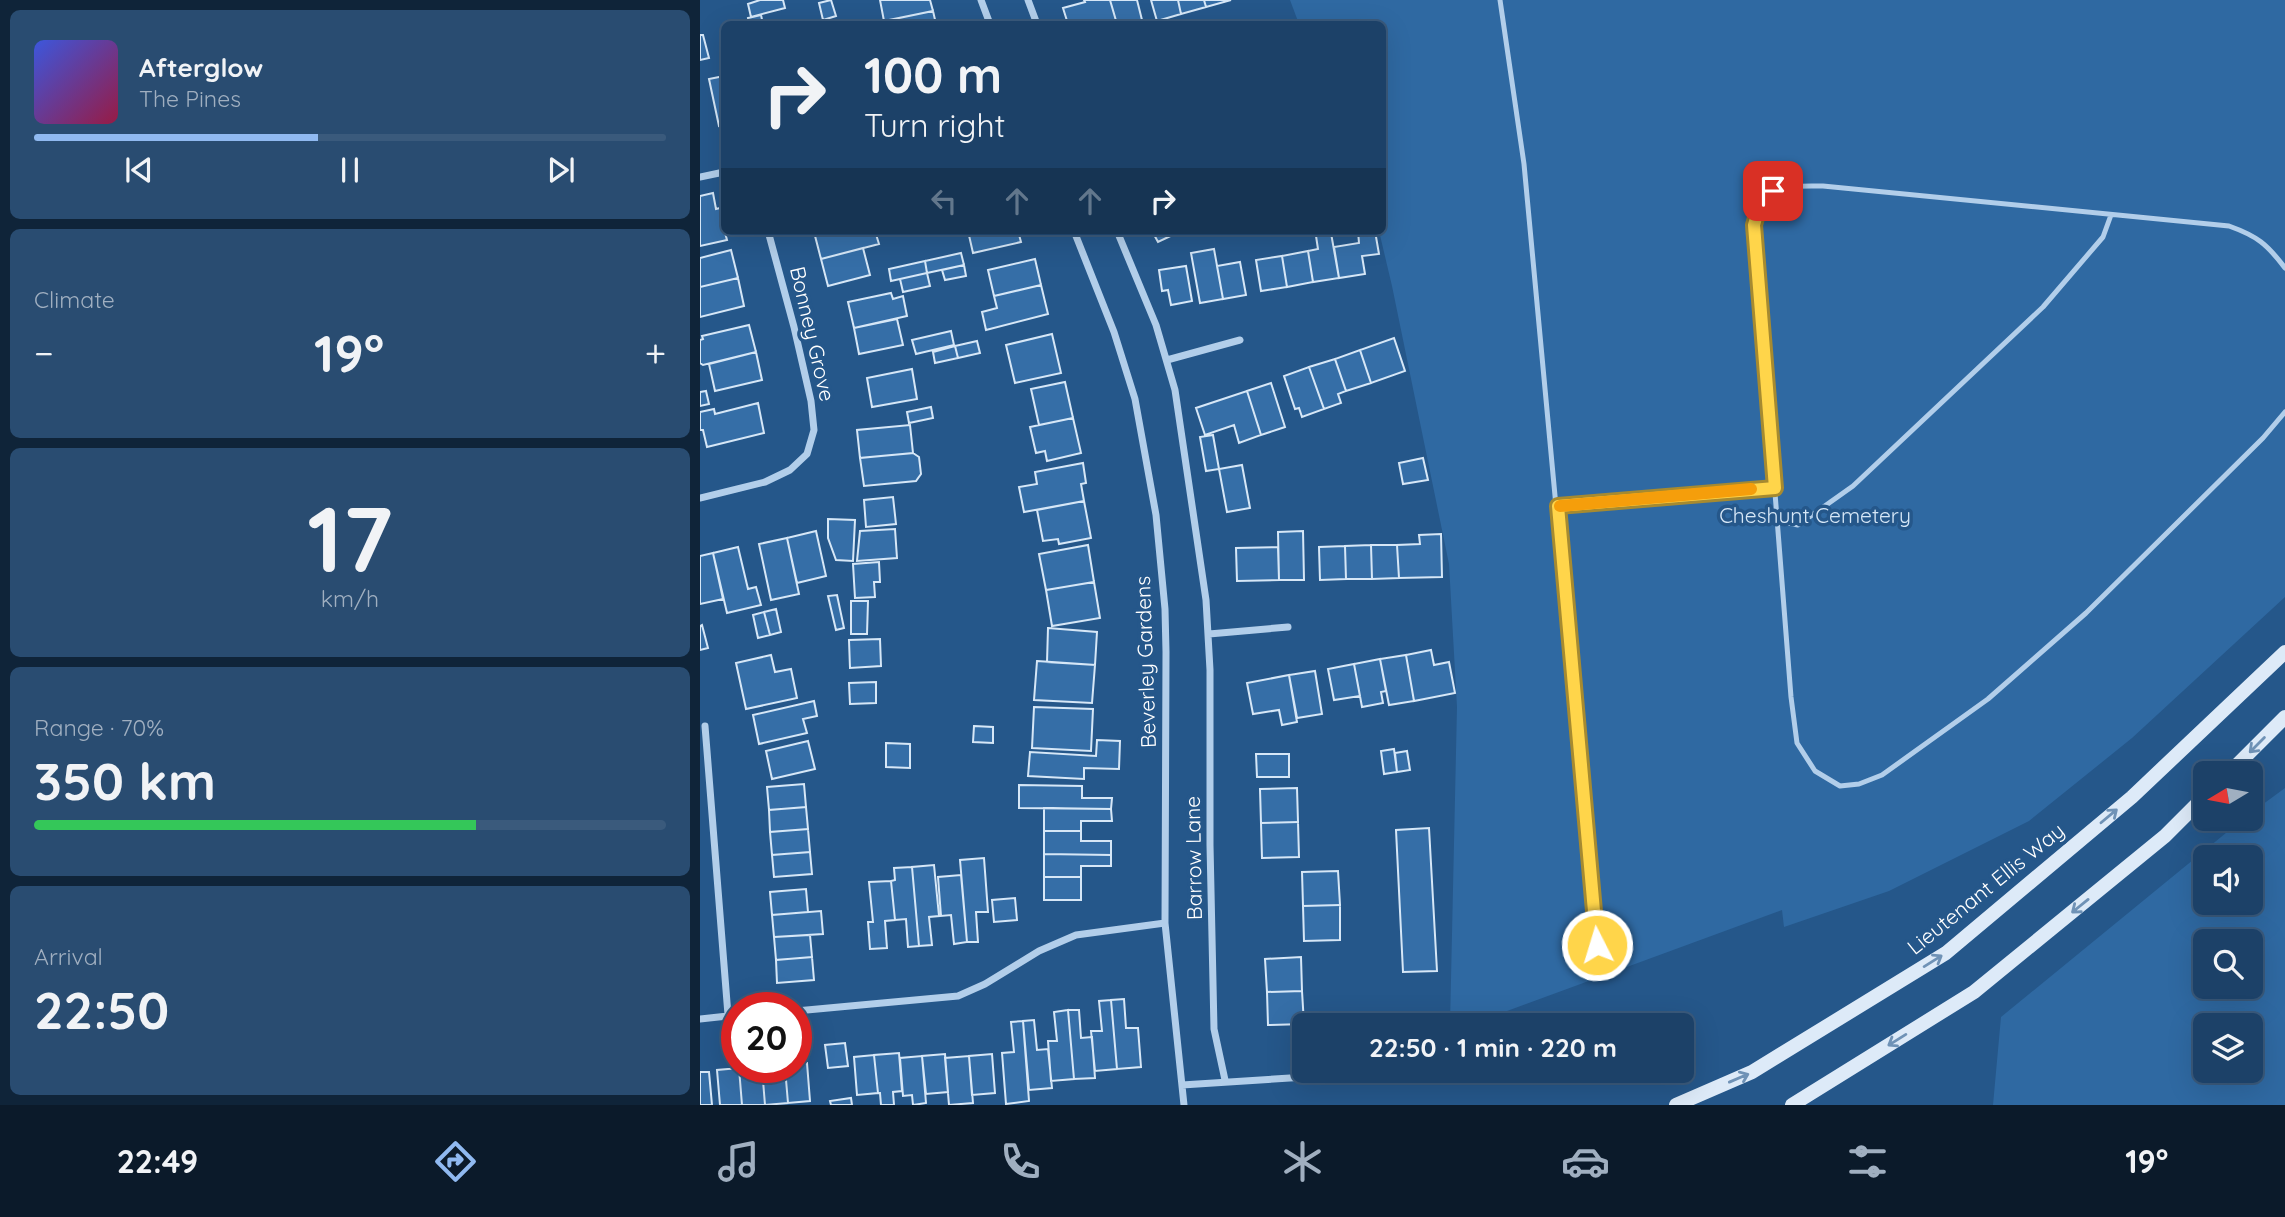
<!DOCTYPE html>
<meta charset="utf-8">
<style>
:root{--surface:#1c4168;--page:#294c71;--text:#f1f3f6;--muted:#a0afc0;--line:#3a5a7c;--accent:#90b9f0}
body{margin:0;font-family:Quicksand,sans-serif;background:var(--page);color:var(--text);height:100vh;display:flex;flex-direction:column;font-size:26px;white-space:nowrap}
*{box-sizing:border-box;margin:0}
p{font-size:23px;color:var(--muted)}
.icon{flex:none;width:38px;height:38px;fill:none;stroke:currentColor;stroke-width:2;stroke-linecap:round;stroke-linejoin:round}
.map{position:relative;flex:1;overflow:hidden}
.drawer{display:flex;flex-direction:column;gap:10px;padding:10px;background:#0f2439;width:700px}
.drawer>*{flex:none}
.hud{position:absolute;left:21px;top:21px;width:665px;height:214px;border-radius:10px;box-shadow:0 7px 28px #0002,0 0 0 2px var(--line);background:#1c4168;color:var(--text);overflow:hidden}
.needle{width:46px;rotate:260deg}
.controls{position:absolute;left:1493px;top:761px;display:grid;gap:14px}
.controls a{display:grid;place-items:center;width:70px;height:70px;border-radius:10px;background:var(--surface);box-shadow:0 7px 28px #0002,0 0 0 2px var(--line);font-size:35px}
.speed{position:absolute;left:21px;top:992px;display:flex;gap:14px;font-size:35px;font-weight:700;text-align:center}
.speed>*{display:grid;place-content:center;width:91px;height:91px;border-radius:50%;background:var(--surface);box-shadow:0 7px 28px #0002,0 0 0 2px var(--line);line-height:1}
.speed .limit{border:10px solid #d22;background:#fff;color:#111}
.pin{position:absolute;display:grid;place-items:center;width:60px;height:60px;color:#fff;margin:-30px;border-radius:14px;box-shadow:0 4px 10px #0006}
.me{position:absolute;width:77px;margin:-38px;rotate:355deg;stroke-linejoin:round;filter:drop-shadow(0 0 5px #0008)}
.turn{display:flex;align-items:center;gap:24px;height:147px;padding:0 28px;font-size:32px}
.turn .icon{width:91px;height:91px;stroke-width:2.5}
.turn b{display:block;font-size:49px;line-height:60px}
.lanes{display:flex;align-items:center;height:66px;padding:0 28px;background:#0003;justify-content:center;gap:35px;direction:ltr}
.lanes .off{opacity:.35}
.big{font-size:52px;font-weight:700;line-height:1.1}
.drawer .widget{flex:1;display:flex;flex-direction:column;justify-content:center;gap:10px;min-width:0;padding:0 24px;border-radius:10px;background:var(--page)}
.drawer .dial{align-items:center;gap:0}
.dial b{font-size:91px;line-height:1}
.song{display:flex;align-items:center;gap:21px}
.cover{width:84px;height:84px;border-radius:10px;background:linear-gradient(135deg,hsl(230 70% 55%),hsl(340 70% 35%))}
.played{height:7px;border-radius:4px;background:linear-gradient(90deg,var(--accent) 45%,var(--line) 45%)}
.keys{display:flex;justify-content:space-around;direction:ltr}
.heat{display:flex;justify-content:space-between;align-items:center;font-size:38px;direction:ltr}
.charge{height:10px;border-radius:5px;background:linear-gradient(90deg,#34c759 70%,var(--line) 0)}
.trip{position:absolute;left:592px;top:1013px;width:402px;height:70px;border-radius:10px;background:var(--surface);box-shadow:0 7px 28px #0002,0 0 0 2px var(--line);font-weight:700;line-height:70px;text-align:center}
.dock{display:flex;height:112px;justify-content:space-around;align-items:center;background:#0b1a2a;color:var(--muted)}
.dock .icon{width:49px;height:49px}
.dock .selected{color:var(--accent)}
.dock b{font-size:32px;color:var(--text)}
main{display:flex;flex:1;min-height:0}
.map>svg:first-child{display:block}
</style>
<main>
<section class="drawer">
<div class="widget">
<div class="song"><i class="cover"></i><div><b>Afterglow</b><p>The Pines</p></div></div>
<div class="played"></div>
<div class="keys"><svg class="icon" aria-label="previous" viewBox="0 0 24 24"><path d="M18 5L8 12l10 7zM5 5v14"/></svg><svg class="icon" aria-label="pause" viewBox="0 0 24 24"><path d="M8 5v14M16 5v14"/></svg><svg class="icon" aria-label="next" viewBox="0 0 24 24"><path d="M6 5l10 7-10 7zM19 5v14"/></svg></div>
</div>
<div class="widget"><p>Climate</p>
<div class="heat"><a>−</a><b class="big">19°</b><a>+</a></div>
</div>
<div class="widget dial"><b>17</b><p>km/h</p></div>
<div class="widget"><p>Range · 70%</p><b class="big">350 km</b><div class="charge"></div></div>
<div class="widget"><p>Arrival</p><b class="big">22:50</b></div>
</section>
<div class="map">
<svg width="1585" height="1105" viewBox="0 0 1585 1105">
<rect width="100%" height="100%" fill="#25578a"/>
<path fill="#2f69a2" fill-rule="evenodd" d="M590 0H1585V597L1432 738 1329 821 1189 891 1084 927 1082 910 769 1025H750L757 707 749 564 692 286 679 231H682V24H599Z
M1585 788V1105H1293L1301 1017 1543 819H1550L1551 813ZM1505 858H1550V903H1505ZM1505 942H1550V987H1505ZM1505 1026H1550V1071H1505Z"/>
<path fill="#356ea7" stroke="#d6e7f7" stroke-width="2" d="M60 0H83L85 8 51 17 48 4Z
M131 0 136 16 123 20 119 3Z
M180 0H230L233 11 184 21Z
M384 0H410L417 24H368L363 8 385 2Z
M410 0H437L443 24H417Z
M451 0H478L481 14 457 21Z
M478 0H504L506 7 481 14Z
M504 0H531L506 7Z
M233 11 236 24H170Z
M61 15 63 24H49L48 18Z
M0 35H3L9 58 0 60Z
M24 76V125L19 126 9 79Z
M13 193 16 209 24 207 23 225 27 240 0 246V196Z
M119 231H175L179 244 121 259 114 232Z
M268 231H318L321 242 273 253Z
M452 231H479V232L458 242Z
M658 231H675L679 254 662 256 665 274 639 278 634 247 659 243Z
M631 233 639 278 613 282 608 251 618 249 616 236Z
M163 248 170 275 128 286 121 259Z
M514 249 523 299 500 303 491 253Z
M31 250 38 278 0 287V258Z
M608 251 613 282 587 287 582 256Z
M261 253 264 265 227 273 225 261Z
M582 256 587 287 561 291 556 260Z
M335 259 341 285 294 296 288 270Z
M225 261 227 273 191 281 189 269Z
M540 262 546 295 523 299 517 266Z
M264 265 266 276 245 280 242 270Z
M486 266 492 301 471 305 468 290 462 291 459 270Z
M227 273 230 286 203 292 200 279Z
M38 278 44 306 0 317V287Z
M341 285 348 314 286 330 282 312 297 308 294 296Z
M191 293 193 299 203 296 207 316 154 328 148 302Z
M197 319 203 345 159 354 154 328Z
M49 325 56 352 3 365 0 363V340L3 339 2 336Z
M251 331 254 345 216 354 212 340Z
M352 334 361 373 315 383 306 345Z
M694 338 705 371 671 383 660 350Z
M277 341 280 353 258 358 255 346Z
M255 346 258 358 235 363 233 352Z
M660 350 671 383 646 391 635 359Z
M56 352 62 380 15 391 9 364Z
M635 359 646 391 638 394 641 403 624 409 609 367Z
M609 367 624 409 602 417 599 408 595 409 584 376Z
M212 369 217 399 172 407 167 378Z
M365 382 373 418 339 425 331 389Z
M571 383 585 427 561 435 547 391Z
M6 391 9 404 0 406V392Z
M547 391 561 435 539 443 534 425 505 435 496 408Z
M58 403 64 433 7 447 3 430H0V412L14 409 15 414Z
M231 407 233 418 209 423 207 412Z
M373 418 381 453 347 461 345 451 336 453 330 427Z
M210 425 213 453 160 458 157 430Z
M513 435 519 469 506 471 500 437Z
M213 453 219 457 221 474 216 481 164 486 160 458Z
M723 458 728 480 703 484 699 463Z
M383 463 386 483 381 484 384 501 324 512 319 487 337 484 335 472Z
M542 465 550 508 527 512 519 469Z
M193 497 196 524 166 527 164 500Z
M384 501 391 538 359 544 358 539 343 541 337 510Z
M128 519 155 520 153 561 136 560 128 538Z
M195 529 197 558 157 561 160 531Z
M116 531 126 576 97 583 87 538Z
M603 531 604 580H579L578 532Z
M741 534 742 577 699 578 697 545 720 544 719 535Z
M87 538 99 594 71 600 59 544Z
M388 545 394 582 346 590 339 554Z
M671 545H697L699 578 672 579Z
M671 545 672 579H646L645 546Z
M645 546 646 579 620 580 619 547Z
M38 547 48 589 56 587 61 605 27 613 13 553Z
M578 547 579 580 537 581 536 548Z
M13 553 23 599 0 604V556Z
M179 562 180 582H174L175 597 155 598 153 564Z
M394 582 400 618 352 626 346 590Z
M137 595 144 628 136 630 128 596Z
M151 601H168L167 634H151Z
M76 609 81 632 70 635 64 612Z
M64 612 70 635 58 638 53 615Z
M2 625 8 648 0 650V626Z
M348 628 397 632 395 665 347 662Z
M180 639 181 666 150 668 149 640Z
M731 650 734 665 749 662 755 693 714 701 706 655Z
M71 655 75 672 91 669 97 698 46 709 36 663Z
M706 655 714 701 689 705 680 659Z
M680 659 686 691 681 692 683 703 662 707 654 664Z
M337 661 395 665 392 703 334 700Z
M654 664 660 696 634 700 628 669Z
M615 671 622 714 597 718 589 675Z
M589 675 597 722 582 725 579 710 553 714 547 683Z
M176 682V703L150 704 149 683Z
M114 701 117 716 103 719 107 733 59 744 53 715Z
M334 707 393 709 391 751 332 748Z
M274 726 293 727V743L273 742Z
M397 740 420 741 419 769 384 768V779L328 776 330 752 396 756Z
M108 741 115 769 72 779 66 751Z
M186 743 210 744V768L186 767Z
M694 749 697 772 684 774 681 751Z
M707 751 710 770 697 772 695 753Z
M556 754H589V777H557Z
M104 784 106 807 69 810 67 787Z
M319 785 382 786V798H412L411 809 319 808Z
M597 788 598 822 561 823 560 789Z
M106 807 108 829 70 832 69 810Z
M344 808 411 809 412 821H381V831H344Z
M598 822 599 857 562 858 561 823Z
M729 828 737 971 703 972 696 830Z
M108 829 110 852 72 855 70 832Z
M344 831H381V841H411V855L344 854Z
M110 852 112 874 74 877 72 855Z
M344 854 411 855V866H381V877H344Z
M284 858 288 912H276L278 942H267L260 860Z
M234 865 239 916 229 917 232 945 219 946 212 867Z
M212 867 219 946 208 947 206 919 195 920 191 881 195 880 194 868Z
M638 871 640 905 603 906 602 872Z
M261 875 267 942 254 944 251 915 241 916 238 877Z
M344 877H381V900H344Z
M191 881 195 920 185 921 187 948 170 949 168 922H173L169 882Z
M106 889 108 912 72 915 70 892Z
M315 898 317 920 294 922 292 900Z
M640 905V940L604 941 603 906Z
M121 911 123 934 74 937 72 915Z
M110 935 112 957 76 960 74 937Z
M112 957 114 980 77 983 76 960Z
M601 957 602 991 567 992 565 959Z
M602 991 604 1024 568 1025 567 992Z
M424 999 426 1028H438L441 1067 417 1069 411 1000Z
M411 1000 417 1069 395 1071 391 1031H402L399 1001Z
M368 1010H379L381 1038 392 1037 395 1078 374 1079Z
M368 1010 374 1079 351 1081 348 1041H357L354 1012Z
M334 1020 337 1050 348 1049 352 1088 329 1090 323 1021Z
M323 1021 329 1101 306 1104 302 1053 314 1052 311 1022Z
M145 1043 148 1066 128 1068 125 1045Z
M199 1053 202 1091 193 1092 194 1105H181L180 1093H178L174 1055Z
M245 1054 248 1092 226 1094 222 1056Z
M292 1054 295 1093 272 1095 269 1056Z
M174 1055 178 1093 157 1095 154 1057Z
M222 1056 226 1103 213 1105 212 1095 203 1096 200 1058Z
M269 1056 273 1103 249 1105 245 1058Z
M107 1063 110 1101 88 1103 85 1068H96V1064Z
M39 1068 42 1105H20L17 1070Z
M39 1068H62L65 1105H42Z
M62 1068H85L88 1103 65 1105Z
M0 1072H9L12 1105H0Z
M151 1098 152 1105H131L130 1101Z"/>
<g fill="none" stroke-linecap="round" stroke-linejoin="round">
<path stroke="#b2ceea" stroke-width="5" d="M800 0 824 164 897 945
M1585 268C1567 244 1557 236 1529 226L1123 186C1084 186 1065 183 1054 225L1091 697 1097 743 1115 771 1140 786 1159 784 1182 775 1288 699 1386 613 1563 438 1585 412
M858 506 1075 487
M1078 521 1098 525 1153 486 1343 307 1403 237 1411 215"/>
<path stroke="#b2ceea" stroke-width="7" d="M281 0 290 24
M328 0 337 24
M0 177 24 172
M374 231 414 332 435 399 456 515 465 609 466 652 465 923 484 1105
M417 231 456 325 475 390 506 600 510 670V845L514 1029 525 1080
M467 360 540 340
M0 498 65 482 90 470 107 454 114 430 111 401 94 327 68 231
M509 634 588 627
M5 726 28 1015
M96 1011 258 996 285 984 339 951 376 935 465 923
M0 1019 37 1015
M482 1085 606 1077 637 1071"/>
<path stroke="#ddeaf8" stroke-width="14" d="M1528 774 1585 717
M976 1105 1052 1072 1246 953 1432 797 1585 652
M1092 1105 1274 992 1465 836 1505 796"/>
</g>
<defs><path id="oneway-shaft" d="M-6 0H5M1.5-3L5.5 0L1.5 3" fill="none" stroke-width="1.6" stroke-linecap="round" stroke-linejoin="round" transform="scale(1.75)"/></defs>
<g stroke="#6f92b6">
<use href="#oneway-shaft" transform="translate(1557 745) rotate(135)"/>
<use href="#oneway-shaft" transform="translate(1409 816) rotate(-40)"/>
<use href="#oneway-shaft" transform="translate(1380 906) rotate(141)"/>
<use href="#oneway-shaft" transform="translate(1233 961) rotate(-32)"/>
<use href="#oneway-shaft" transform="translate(1197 1040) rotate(148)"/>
<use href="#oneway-shaft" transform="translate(1039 1078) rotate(-23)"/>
</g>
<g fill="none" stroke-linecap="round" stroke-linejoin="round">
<defs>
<path id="route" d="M897 945 858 506 1075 488 1054 225C1058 210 1061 201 1073 191"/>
</defs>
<use href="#route" stroke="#a68a30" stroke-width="18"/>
<use href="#route" stroke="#ffd54a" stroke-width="12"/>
<path stroke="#f59e0b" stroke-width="12" d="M860 506 1051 489"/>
</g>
<g text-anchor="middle" stroke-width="7" stroke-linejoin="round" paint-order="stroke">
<g font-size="21" fill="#fff" stroke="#25578a">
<text transform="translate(112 334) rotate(77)" y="7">Bonney Grove</text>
<text transform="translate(446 662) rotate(-92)" y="7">Beverley Gardens</text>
<text transform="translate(494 858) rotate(-91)" y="7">Barrow Lane</text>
<text transform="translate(1286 889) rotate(-39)" y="7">Lieutenant Ellis Way</text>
</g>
<g font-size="21" fill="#d6e7f7" stroke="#25578a">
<text x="1115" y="523">Cheshunt Cemetery</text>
</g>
</g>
</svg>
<div class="controls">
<a><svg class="needle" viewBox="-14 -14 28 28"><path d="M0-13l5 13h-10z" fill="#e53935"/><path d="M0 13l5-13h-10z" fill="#a0afc0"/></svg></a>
<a><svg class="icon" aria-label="sound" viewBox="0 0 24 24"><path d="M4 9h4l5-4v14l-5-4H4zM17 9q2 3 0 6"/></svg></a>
<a><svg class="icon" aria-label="search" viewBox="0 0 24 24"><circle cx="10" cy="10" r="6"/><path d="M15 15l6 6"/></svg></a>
<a><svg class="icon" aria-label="layers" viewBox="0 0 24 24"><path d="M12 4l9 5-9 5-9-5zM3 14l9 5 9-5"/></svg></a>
</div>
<div class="speed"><div class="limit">20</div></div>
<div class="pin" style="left:1073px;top:191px;background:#d93025"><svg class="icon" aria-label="arrive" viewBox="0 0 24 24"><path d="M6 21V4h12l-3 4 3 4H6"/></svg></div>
<svg class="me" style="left:897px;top:945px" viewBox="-20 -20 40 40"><circle r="17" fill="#ffd54a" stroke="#fff" stroke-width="3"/><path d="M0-11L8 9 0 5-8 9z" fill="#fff"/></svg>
<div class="trip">22:50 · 1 min · 220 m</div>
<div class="hud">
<div class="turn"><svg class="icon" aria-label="right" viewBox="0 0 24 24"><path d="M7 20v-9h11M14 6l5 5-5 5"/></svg><div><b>100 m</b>Turn right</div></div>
<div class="lanes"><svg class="icon off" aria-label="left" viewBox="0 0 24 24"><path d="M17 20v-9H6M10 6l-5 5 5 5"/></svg><svg class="icon off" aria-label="ahead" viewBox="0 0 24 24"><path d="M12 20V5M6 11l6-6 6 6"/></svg><svg class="icon off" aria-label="ahead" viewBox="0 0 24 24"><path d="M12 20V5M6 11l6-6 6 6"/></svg><svg class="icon" aria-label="right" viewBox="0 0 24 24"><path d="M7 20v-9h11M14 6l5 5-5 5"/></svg></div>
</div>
</div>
</main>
<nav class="dock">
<b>22:49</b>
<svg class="icon selected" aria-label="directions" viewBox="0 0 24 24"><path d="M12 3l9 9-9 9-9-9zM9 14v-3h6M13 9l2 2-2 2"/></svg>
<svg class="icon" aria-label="music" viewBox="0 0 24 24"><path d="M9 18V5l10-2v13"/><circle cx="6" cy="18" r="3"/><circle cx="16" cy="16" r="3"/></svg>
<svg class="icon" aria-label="phone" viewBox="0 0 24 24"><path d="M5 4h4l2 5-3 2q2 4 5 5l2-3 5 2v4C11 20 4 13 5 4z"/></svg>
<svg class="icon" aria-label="climate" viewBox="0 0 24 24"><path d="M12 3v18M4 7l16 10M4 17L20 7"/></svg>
<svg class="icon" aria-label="car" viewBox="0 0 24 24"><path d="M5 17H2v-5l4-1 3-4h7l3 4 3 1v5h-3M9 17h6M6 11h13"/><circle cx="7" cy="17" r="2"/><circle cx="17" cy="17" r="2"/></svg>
<svg class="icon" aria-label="filters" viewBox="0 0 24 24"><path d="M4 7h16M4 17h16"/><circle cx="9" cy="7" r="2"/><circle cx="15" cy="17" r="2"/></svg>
<b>19°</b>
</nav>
